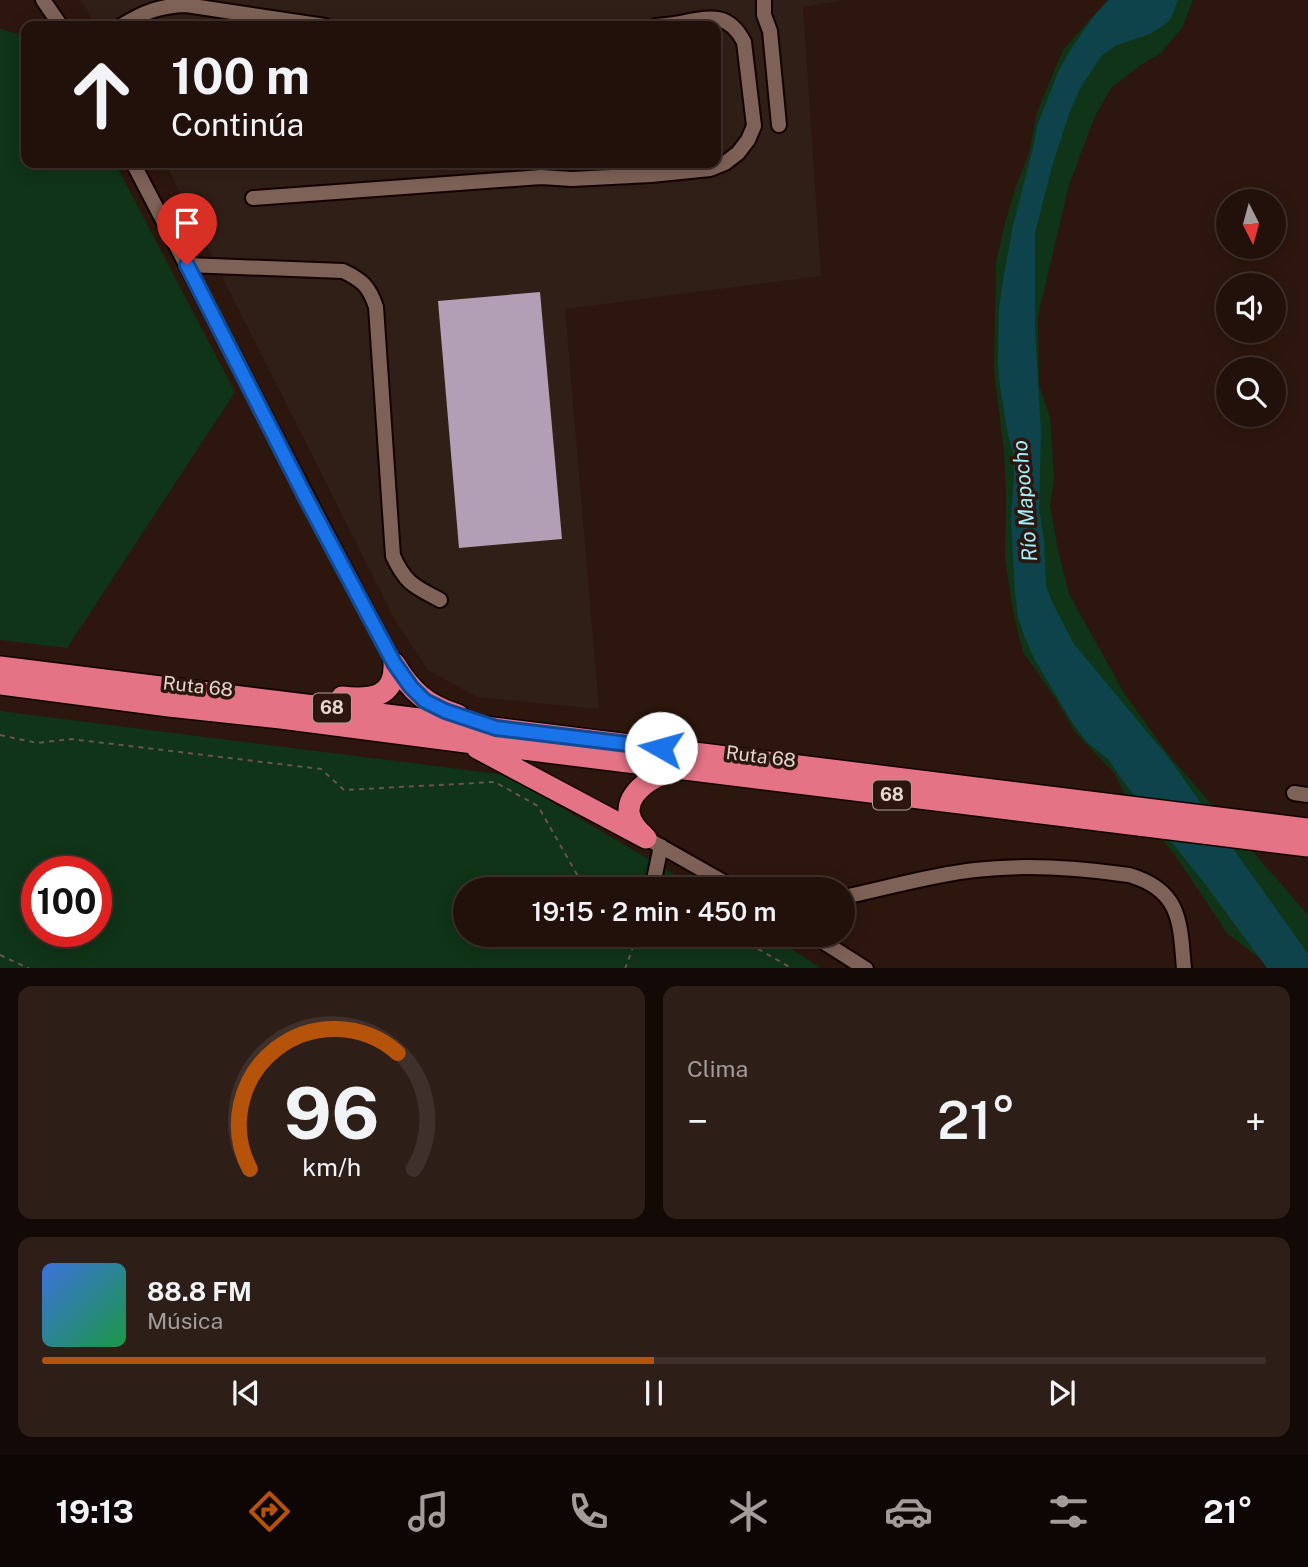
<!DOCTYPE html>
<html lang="es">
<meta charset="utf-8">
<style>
:root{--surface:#22100a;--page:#2e1e18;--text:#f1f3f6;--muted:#a29d9c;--line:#3f302b;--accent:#b45309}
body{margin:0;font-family:"Public Sans",sans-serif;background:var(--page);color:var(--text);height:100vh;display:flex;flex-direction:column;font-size:26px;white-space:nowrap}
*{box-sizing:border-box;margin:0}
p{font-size:23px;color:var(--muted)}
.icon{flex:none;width:38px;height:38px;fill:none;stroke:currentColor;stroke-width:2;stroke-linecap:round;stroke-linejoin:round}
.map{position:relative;height:968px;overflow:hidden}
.side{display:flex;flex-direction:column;gap:18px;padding:18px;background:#130906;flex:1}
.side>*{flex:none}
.top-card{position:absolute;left:21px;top:21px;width:700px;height:147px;border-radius:14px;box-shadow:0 4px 18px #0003,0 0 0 2px var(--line);background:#22100a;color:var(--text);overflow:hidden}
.needle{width:46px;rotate:174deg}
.tools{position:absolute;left:1216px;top:189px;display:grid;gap:14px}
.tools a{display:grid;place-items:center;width:70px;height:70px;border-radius:50%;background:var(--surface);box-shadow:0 4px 18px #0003,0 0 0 2px var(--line);font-size:35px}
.speed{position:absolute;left:21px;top:856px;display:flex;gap:14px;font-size:35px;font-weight:700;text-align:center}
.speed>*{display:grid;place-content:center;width:91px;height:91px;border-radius:50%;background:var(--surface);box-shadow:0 4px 18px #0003,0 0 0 2px var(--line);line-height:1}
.speed .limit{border:10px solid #d22;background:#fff;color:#111}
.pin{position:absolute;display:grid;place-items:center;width:60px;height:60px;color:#fff;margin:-72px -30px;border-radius:50% 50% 50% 0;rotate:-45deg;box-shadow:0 0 7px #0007}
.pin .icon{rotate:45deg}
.me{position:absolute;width:77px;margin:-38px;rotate:277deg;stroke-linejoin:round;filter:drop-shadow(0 0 5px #0008)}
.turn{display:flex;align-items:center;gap:24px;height:147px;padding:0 35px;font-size:32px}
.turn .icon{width:91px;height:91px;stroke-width:2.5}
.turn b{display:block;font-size:49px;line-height:60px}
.big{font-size:52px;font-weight:600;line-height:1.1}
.side .widget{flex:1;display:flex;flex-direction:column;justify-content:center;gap:10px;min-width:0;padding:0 24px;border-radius:14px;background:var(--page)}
.side .dial{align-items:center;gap:0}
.dial svg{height:182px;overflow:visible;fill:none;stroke:var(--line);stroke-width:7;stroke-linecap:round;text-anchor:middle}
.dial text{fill:var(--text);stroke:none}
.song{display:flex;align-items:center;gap:21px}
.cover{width:84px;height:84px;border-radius:10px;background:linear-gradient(135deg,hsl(220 70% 55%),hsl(140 70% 35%))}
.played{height:7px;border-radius:4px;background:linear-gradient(90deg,var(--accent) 50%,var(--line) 50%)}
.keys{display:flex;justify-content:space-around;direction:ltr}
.heat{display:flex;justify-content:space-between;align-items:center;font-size:38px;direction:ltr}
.side .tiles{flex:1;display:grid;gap:18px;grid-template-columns:1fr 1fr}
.widget:last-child{grid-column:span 2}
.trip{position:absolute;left:453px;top:877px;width:402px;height:70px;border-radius:35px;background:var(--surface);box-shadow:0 4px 18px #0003,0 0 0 2px var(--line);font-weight:600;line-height:70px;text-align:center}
.tab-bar{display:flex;height:112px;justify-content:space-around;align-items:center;background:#0e0604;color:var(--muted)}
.tab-bar .icon{width:49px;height:49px}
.tab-bar .selected{color:var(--accent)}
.tab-bar b{font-size:32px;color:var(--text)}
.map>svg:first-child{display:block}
</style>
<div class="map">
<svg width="1308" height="969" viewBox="0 0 1308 969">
<rect width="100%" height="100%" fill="#2d160d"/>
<path fill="#301f17" d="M81 0H845L803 7 821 276 565 309 599 709 477 697 428 670 395 620 165 163H716V26H95Z"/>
<path fill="#103418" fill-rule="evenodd" d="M1107 0H1193L1182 28 1161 53 1139 66 1111 88 1095 116 1069 185 1038 316 1039 385 1050 417 1054 479 1050 506 1058 550 1069 594 1124 693 1167 753 1308 915V968H1272L1228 934 1174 854 1125 795 1115 774 1075 732 1055 698 1023 652 1014 616 1005 560 1006 497 1004 451 994 372 996 263 1004 227 1016 186 1029 153 1037 112 1063 50Z
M0 29 26 36V163H115L235 392 67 648 0 640Z
M0 711 506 775 699 889H466V934L770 935 821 968 0 969ZM37 872H96V931H37Z"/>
<path fill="#0e434b" d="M1109 0H1178L1171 18 1164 25 1150 34 1117 45 1102 55 1081 87 1070 111 1053 163 1035 233V331L1041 433 1039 509 1044 539 1046 586 1052 602 1074 644 1168 757 1308 954V968H1267L1205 884 1123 781 1109 760 1087 742 1073 724 1035 660 1025 638 1018 618 1015 591 1011 519 1014 474 1013 453 1008 435 1000 387 998 363 999 308 1003 280 1013 225 1033 148 1037 126 1059 70 1071 49 1094 16Z"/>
<path fill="#b29eb5" d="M540 292 562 539 459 548 438 301Z"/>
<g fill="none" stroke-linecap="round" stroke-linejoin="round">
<defs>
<path id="minor" d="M43 0 61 26
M764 0V15L770 31 779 125
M121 26C144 12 159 6 186 5L325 26
M133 163 394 663
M253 198 541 177 572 179 651 175 710 169 725 163 738 153 748 140 754 126 744 42C729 13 712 17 685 22 676 24 666 25 656 26
M187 265 343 271C362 280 369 286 376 307L393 556C406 584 414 586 440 600
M1294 793 1308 795
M646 838 736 889
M652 889 661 846
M844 897C887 888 930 875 975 870 1025 864 1079 868 1129 875 1181 890 1180 922 1184 969
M811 934 866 969"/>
<path id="highway" d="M394 663C411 691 426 705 458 715
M0 667 1308 829
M0 684 169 706 281 718 466 742 1308 846
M342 697C370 700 396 698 394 663
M477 748 646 838
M644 836C608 805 644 779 676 769"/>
</defs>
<use href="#minor" stroke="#140200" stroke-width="18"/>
<use href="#highway" stroke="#140200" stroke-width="24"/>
<path stroke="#69544c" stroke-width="2" stroke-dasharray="5 5" stroke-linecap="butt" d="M0 735 37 743 71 739 321 769 344 790 495 782 538 806 579 878 615 889
M732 934 793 969
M0 955 30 969
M625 969 638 934"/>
<use href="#minor" stroke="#7e6257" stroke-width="14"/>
<use href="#highway" stroke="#e47386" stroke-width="21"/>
</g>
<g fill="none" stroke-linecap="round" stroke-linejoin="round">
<defs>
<path id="route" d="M187 265 307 500 394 663 411 687 425 701 445 711 496 728 661 748"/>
</defs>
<use href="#route" stroke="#114b97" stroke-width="18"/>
<use href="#route" stroke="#1a73e8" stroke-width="12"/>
</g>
<g text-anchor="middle" stroke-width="7" stroke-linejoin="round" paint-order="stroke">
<g fill="#2d160d" stroke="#af9d96" stroke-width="2">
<rect x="313" y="693.5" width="38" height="29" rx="5"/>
<rect x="873" y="780.5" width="38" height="29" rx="5"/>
</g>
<g font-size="18" font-weight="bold" fill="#e7d7d0">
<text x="332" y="714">68</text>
<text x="892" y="801">68</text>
</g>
<g font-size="19" fill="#e7d7d0" stroke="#2d160d">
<text transform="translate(198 686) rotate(6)" y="7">Ruta 68</text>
<text transform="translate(761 756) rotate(7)" y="7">Ruta 68</text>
</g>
<g font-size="21" font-style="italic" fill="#a2f0fd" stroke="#2d160d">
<text transform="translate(1025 501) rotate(-95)" y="7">Río Mapocho</text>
</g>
</g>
</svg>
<div class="tools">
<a><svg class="needle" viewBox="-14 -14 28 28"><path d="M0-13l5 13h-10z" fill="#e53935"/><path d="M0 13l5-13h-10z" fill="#a29d9c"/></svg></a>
<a><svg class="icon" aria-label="sound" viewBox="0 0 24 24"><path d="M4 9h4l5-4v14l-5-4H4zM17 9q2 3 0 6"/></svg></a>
<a><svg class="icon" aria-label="search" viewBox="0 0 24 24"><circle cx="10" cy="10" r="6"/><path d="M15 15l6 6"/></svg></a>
</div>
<div class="speed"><div class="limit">100</div></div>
<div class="pin" style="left:187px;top:265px;background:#d93025"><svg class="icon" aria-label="arrive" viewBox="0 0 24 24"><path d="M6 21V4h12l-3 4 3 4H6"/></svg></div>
<svg class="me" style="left:661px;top:748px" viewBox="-20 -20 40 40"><circle r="19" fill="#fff"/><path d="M0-13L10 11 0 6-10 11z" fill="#1a73e8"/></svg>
<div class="trip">19:15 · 2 min · 450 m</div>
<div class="top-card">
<div class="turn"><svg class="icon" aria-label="ahead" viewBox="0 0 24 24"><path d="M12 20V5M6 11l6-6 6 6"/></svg><div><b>100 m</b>Continúa</div></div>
</div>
</div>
<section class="side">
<div class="tiles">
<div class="widget dial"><svg viewBox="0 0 100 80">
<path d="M14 69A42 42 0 1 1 86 69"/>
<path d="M14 69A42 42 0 0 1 79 18" stroke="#b45309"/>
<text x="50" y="56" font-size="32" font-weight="700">96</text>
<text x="50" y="72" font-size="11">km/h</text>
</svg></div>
<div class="widget"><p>Clima</p>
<div class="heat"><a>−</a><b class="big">21°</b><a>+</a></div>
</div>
<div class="widget">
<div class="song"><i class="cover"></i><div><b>88.8 FM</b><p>Música</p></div></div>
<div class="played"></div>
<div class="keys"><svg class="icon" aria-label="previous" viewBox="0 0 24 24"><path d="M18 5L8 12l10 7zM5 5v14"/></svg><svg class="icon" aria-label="pause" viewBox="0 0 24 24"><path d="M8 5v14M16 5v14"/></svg><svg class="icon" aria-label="next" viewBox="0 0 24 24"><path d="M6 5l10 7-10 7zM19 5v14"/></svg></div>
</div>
</div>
</section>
<nav class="tab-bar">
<b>19:13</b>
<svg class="icon selected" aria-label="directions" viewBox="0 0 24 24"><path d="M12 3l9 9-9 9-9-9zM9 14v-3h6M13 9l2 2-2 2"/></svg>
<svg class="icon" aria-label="music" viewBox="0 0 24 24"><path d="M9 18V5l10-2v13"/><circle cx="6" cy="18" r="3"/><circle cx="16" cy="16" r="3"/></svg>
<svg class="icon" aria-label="phone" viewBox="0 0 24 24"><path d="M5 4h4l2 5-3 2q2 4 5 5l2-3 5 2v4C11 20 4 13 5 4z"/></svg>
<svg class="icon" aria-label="climate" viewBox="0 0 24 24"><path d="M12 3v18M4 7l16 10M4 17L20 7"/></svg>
<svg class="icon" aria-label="car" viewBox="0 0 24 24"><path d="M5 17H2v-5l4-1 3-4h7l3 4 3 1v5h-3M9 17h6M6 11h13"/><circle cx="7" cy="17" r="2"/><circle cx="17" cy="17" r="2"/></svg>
<svg class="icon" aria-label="filters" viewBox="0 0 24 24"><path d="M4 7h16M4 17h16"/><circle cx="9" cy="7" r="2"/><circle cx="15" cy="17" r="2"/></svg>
<b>21°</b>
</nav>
